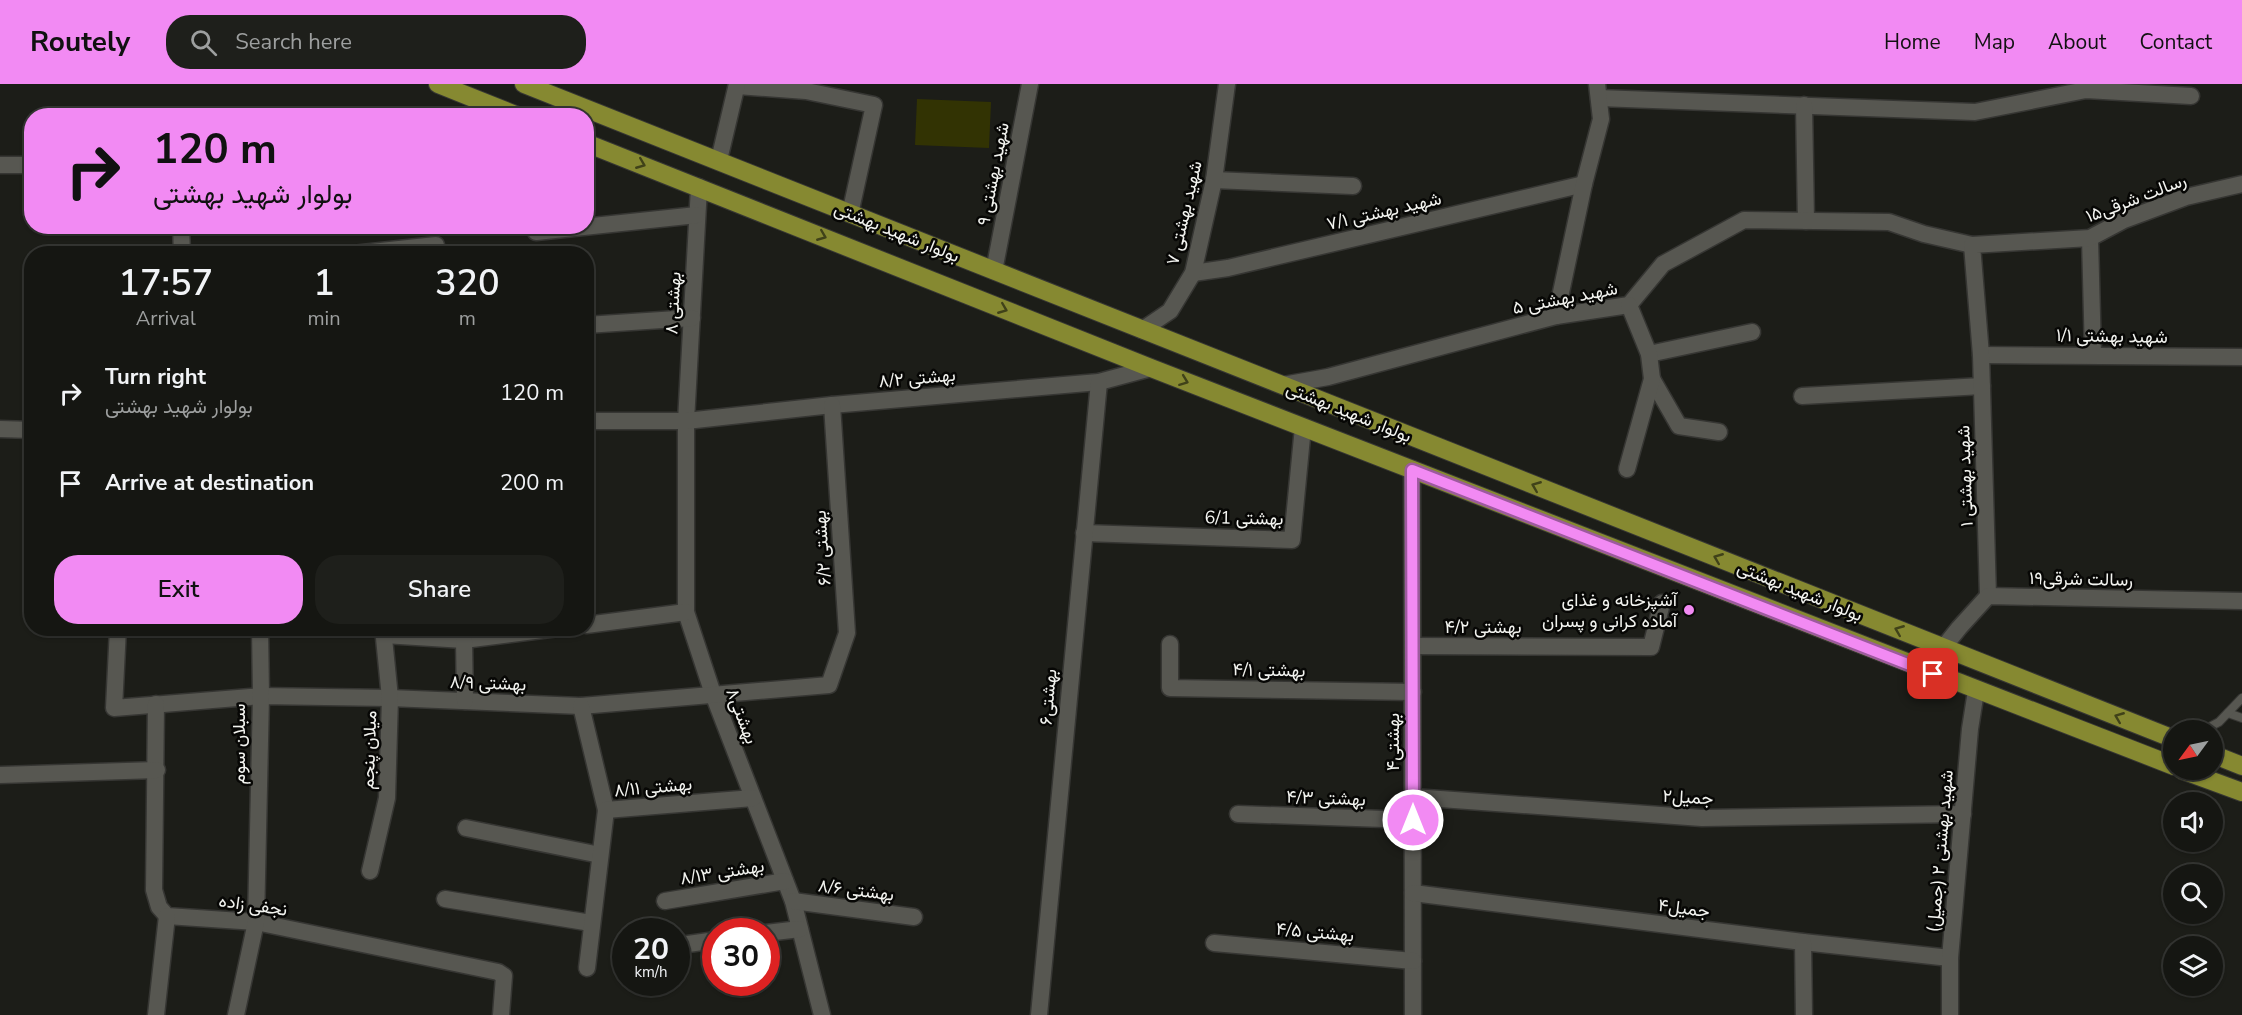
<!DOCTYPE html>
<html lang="en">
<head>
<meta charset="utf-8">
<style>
	:root { --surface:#151612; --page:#1e1f1b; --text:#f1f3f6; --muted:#9d9f9f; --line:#343532; --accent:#f28af3 }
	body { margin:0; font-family:"Nunito Sans",Vazirmatn,sans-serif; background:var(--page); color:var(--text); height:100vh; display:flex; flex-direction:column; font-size:22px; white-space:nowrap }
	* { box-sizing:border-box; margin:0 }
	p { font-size:20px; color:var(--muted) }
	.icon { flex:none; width:33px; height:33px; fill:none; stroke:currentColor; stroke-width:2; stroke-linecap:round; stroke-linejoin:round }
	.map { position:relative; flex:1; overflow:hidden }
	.sheet { position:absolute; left:24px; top:162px; width:570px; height:390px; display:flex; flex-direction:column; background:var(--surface); border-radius:24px; box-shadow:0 2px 4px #0004,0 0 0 2px var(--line) }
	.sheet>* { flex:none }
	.banner { position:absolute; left:24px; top:24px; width:570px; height:126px; border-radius:24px; box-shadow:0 2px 4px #0004,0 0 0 2px var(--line); background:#f28af3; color:#111; overflow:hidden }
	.needle { width:39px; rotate:237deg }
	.fabs { position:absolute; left:2163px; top:636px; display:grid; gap:12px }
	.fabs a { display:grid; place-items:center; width:60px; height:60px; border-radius:50%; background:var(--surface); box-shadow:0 2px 4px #0004,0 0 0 2px var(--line); font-size:30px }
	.speed { position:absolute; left:612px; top:834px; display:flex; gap:12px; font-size:30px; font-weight:700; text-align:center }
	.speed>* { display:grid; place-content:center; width:78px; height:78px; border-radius:50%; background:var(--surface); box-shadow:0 2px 4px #0004,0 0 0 2px var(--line); line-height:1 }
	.speed small { font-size:15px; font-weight:400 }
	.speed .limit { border:9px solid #d22; background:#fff; color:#111 }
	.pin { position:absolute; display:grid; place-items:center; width:51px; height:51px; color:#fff; margin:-26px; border-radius:12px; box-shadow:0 3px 9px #0006 }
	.me { position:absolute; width:66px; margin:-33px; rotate:0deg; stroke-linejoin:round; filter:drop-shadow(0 0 4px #0008) }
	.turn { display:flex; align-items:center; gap:21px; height:126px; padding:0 30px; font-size:27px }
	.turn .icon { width:78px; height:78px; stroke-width:2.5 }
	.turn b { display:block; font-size:42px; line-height:51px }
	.eta { display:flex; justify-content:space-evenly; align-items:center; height:102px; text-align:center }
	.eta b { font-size:36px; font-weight:600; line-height:42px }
	.cta { display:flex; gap:12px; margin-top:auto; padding:12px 30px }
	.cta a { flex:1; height:69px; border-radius:24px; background:var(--accent); color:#111; font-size:24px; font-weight:600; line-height:69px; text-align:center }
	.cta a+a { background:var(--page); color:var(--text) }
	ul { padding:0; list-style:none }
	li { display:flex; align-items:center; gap:18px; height:90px; padding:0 30px }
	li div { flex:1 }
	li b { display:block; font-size:22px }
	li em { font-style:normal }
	header { display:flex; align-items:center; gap:36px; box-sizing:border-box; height:84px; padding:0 30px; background:var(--accent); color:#111 }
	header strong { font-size:28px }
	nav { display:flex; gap:33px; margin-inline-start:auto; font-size:21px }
	.search { width:420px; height:54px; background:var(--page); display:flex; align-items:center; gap:15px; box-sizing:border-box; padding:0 21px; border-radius:24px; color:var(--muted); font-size:22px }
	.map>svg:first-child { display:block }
</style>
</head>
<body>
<header>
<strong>Routely</strong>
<div class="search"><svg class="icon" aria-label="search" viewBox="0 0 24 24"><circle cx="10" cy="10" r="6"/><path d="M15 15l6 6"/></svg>Search here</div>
<nav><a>Home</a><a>Map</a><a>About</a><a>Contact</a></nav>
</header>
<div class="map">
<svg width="2242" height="931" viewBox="0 0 2242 931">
	<rect width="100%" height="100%" fill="#1c1d18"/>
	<!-- building -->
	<path fill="#323303" d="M917 15 991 18 989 64 915 61Z"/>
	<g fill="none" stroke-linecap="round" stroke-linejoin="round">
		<defs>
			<g id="lane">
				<path d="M2228 629 2242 634"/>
				<path d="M2204 646 2219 638 2242 614"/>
			</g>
			<g id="street">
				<path d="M737 2 806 7 874 21 850 130"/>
				<path d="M1599 14 1975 28 2086 6 2191 12"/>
				<path d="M1804 21 1806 137"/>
				<path d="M719 76 737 0"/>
				<path d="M0 81H32"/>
				<path d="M1214 96 1353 102"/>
				<path d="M699 103 686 337V528L713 610 793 817 822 931"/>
				<path d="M181 142 182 170"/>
				<path d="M536 148 697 131"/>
				<path d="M2090 154 2093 271"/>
				<path d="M353 170 436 161"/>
				<path d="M994 187 1030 0"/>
				<path d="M1193 189 1228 184 1584 100"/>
				<path d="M1556 232 1584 100 1601 35 1597 0"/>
				<path d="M586 241 692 234"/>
				<path d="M1142 246 1170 227 1193 189 1214 96 1227 0"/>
				<path d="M1649 270 1752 248"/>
				<path d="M1981 271 2242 273"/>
				<path d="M1652 295 1679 342 1719 348"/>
				<path d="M1283 301 1328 293 1556 232 1629 221 1663 180 1744 136 1889 138 1924 150 1972 161"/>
				<path d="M1802 312 1982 302"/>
				<path d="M586 337H686L832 321 1099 298 1151 284"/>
				<path d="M0 345 32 346"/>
				<path d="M1412 385 1413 931"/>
				<path d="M1627 385 1652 295 1649 270 1629 221"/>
				<path d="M1084 449 1292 456 1303 343"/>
				<path d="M1988 512 1981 271 1972 161 2090 154 2124 136 2186 113 2242 100"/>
				<path d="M586 541 686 528"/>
				<path d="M118 544 114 624 261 612 390 614 581 622 829 601 847 549 832 321"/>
				<path d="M384 551 464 556 558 544"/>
				<path d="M464 556 465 617"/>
				<path d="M1170 560V604L1413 608"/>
				<path d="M1413 562 1651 563 1662 519"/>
				<path d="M1943 564 1959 544 1988 512 2242 517"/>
				<path d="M156 620 154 806 159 823 167 832 256 838 498 888 504 892 501 931"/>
				<path d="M581 622 606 726"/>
				<path d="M0 691 157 686"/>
				<path d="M1413 713 1702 734 1963 730"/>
				<path d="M1238 730 1413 736"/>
				<path d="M466 744 600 771"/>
				<path d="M370 787 387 714 390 614 383 544"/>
				<path d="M1413 809 1803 858 1950 874"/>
				<path d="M445 815 591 839"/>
				<path d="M665 817 785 797"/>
				<path d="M793 817 914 833"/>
				<path d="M766 849 800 845"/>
				<path d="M1803 858 1804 931"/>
				<path d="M1214 859 1413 877"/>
				<path d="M681 861 716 856"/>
				<path d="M587 884 606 726 753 714"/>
				<path d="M156 931 167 832"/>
				<path d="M236 931 256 838 261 612 260 544"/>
				<path d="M1039 931 1099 298"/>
				<path d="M1950 931V874L1970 645 1976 607"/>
			</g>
			<g id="primary">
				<path d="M438 0 518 32"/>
				<path d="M524 0 2174 655"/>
				<path d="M586 59 1151 284 2174 682"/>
				<path d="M2212 670 2242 682"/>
				<path d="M2182 686 2242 708"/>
			</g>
		</defs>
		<!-- lane casing -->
		<use href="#lane" stroke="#363633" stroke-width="10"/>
		<!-- street casing -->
		<use href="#street" stroke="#363633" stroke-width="19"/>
		<!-- primary casing -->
		<use href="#primary" stroke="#363633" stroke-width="20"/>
		<!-- lane -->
		<use href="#lane" stroke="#575751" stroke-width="8"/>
		<!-- street -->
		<use href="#street" stroke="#575751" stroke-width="16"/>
		<!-- primary -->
		<use href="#primary" stroke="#868931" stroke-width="18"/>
	</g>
	<!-- one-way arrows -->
	<defs><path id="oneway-chevron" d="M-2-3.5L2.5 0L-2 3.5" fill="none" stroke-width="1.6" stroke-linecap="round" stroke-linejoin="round" transform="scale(1.5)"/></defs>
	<g stroke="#404219">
		<use href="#oneway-chevron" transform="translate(641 80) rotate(22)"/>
		<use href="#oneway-chevron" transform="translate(822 152) rotate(22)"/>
		<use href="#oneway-chevron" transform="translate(1003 225) rotate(22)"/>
		<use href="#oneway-chevron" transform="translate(1184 297) rotate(21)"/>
		<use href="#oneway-chevron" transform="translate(1536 402) rotate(-158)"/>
		<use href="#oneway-chevron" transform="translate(1718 474) rotate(-158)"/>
		<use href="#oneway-chevron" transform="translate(1899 546) rotate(-158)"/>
		<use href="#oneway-chevron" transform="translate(2119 633) rotate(-158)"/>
	</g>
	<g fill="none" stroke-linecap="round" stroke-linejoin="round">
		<defs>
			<path id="route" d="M1413 736 1412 386 1933 590"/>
		</defs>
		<!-- route casing -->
		<use href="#route" stroke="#9d5a9e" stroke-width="15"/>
		<!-- route -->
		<use href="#route" stroke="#f28af3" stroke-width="10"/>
	</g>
	<!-- markers -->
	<circle fill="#f28af3" stroke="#070705" stroke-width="2" cx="1689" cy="526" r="6"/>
	<g text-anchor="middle" stroke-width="5" stroke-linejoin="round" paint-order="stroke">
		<!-- street labels -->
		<g font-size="18" fill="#f3f4f0" stroke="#070705">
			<text transform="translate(993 90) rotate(-79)" y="6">شهید بهشتی ۹</text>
			<text transform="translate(2136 114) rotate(-21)" y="6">رسالت شرقی۱۵</text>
			<text transform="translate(1384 127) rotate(-13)" y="6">شهید بهشتی ۷/۱</text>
			<text transform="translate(1184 129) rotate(-77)" y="6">شهید بهشتی ۷</text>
			<text transform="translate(897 148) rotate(22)" y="6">بولوار شهید بهشتی</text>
			<text transform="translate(1565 214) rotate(-11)" y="6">شهید بهشتی ۵</text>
			<text transform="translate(673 219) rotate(-87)" y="6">۸ بهشتی</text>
			<text transform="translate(2112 252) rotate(1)" y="6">شهید بهشتی ۱/۱</text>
			<text transform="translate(917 294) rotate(-5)" y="6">بهشتی ۸/۲</text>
			<text transform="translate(1349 328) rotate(22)" y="6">بولوار شهید بهشتی</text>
			<text transform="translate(1965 392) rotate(-92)" y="6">شهید بهشتی ۱</text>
			<text transform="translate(1244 434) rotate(1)" y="6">بهشتی 6/1</text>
			<text transform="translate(822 464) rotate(-94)" y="6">بهشتی ۶/۲</text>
			<text transform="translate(2081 495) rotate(1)" y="6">رسالت شرقی۱۹</text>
			<text transform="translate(1800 507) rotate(22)" y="6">بولوار شهید بهشتی</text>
			<text x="1483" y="549">بهشتی ۴/۲</text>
			<text transform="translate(1269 586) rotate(1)" y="6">بهشتی ۴/۱</text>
			<text transform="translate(488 599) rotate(2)" y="6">بهشتی ۸/۹</text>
			<text transform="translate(1048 613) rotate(-85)" y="6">بهشتی۶</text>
			<text transform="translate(742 632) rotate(69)" y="6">بهشتی۸</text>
			<text transform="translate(1393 658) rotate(-90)" y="6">بهشتی۴</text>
			<text transform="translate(239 660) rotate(-90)" y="6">سبلان سوم</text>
			<text transform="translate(369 666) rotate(-88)" y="6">میلان پنجم</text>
			<text transform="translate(653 703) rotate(-5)" y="6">بهشتی ۸/۱۱</text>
			<text transform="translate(1688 713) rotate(3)" y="6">جمیل۲</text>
			<text transform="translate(1326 714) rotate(2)" y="6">بهشتی ۴/۳</text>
			<text transform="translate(1940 767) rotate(-85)" y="6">شهید بهشتی ۲ (جمیل)</text>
			<text transform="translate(722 788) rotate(-9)" y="6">بهشتی ۸/۱۳</text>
			<text transform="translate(856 806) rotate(7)" y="6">بهشتی ۸/۶</text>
			<text transform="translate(253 821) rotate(8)" y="6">نجفی زاده</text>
			<text transform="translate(1684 824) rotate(7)" y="6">جمیل۴</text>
			<text transform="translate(1315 848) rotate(5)" y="6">بهشتی ۴/۵</text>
		</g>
		<!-- poi labels -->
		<g font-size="18" fill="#f3f4f0" stroke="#070705" text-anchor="end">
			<text x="1677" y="522">آشپزخانه و غذای<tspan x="1677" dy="21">آماده کرانی و پسران</tspan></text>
		</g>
	</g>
</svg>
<div class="fabs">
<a><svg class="needle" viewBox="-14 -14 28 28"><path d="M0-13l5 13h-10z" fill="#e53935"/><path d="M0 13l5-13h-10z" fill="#9d9f9f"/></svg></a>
<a><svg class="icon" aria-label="sound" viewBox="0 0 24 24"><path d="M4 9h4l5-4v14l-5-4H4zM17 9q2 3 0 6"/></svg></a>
<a><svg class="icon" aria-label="search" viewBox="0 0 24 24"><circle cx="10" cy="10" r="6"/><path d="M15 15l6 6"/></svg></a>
<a><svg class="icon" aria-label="layers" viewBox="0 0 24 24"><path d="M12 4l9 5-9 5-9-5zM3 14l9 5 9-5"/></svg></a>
</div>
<div class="speed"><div>20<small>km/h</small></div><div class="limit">30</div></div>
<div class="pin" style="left:1933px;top:590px;background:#d93025"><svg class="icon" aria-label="arrive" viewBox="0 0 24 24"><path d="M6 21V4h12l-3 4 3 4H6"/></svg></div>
<svg class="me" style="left:1413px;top:736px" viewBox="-20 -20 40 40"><circle r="17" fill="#f28af3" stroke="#fff" stroke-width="3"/><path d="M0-11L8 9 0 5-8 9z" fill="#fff"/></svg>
<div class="banner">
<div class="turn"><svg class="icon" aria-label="right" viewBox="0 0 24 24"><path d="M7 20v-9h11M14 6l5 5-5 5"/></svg><div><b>120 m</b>بولوار شهید بهشتی</div></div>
</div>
<section class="sheet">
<div class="eta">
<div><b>17:57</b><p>Arrival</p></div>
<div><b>1</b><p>min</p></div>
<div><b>320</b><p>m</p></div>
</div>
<ul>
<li><svg class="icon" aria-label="right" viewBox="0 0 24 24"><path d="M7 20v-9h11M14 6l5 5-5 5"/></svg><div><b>Turn right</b><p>بولوار شهید بهشتی</p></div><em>120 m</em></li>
<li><svg class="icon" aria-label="arrive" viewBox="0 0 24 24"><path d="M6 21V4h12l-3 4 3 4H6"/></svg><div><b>Arrive at destination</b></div><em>200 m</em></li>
</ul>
<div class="cta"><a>Exit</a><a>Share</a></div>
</section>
</div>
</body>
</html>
